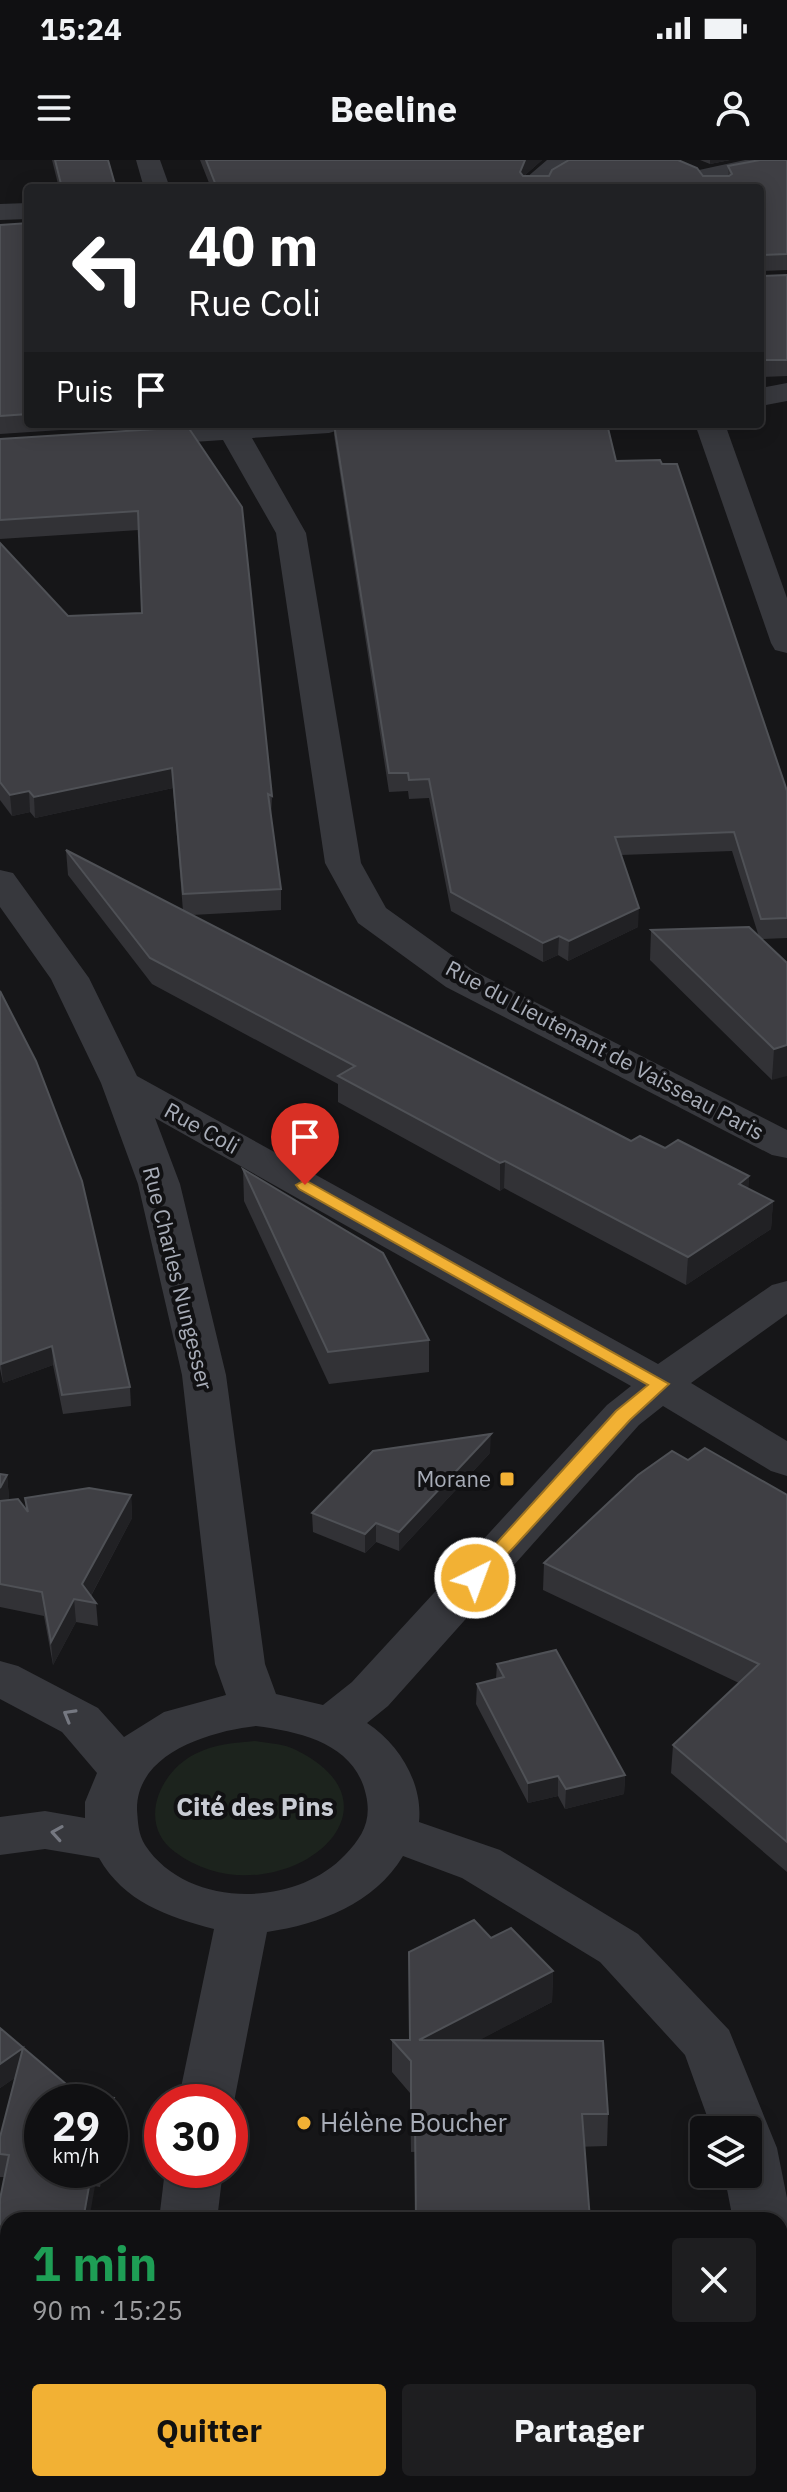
<!DOCTYPE html>
<html lang="fr">
<head>
<meta charset="utf-8">
<style>
	:root { --surface:#101012; --page:#1e1e20; --text:#f1f3f6; --muted:#9c9d9f; --line:#303032; --accent:#f2b134 }
	body { margin:0; font-family:"IBM Plex Sans",sans-serif; background:var(--page); color:var(--text); height:100vh; display:flex; flex-direction:column; font-size:30px; white-space:nowrap }
	* { box-sizing:border-box; margin:0 }
	p { font-size:26px; color:var(--muted) }
	.icon { flex:none; width:44px; height:44px; fill:none; stroke:currentColor; stroke-width:2; stroke-linecap:round; stroke-linejoin:round }
	.map { position:relative; flex:1; overflow:hidden }
	.panel { position:absolute; left:0px; top:2052px; width:788px; height:280px; display:flex; flex-direction:column; background:var(--surface); border-radius:24px 24px 0 0; box-shadow:0 4px 20px #0003,0 0 0 2px var(--line) }
	.panel>* { flex:none }
	.banner { position:absolute; left:24px; top:24px; width:740px; height:244px; border-radius:8px; box-shadow:0 4px 20px #0003,0 0 0 2px var(--line); background:#202124; color:#fff; overflow:hidden }
	.buttons { position:absolute; left:690px; top:1956px; display:grid; gap:16px }
	.buttons a { display:grid; place-items:center; width:72px; height:72px; border-radius:8px; background:var(--surface); box-shadow:0 4px 20px #0003,0 0 0 2px var(--line); font-size:40px }
	.speed { position:absolute; left:24px; top:1924px; display:flex; gap:16px; font-size:40px; font-weight:700; text-align:center }
	.speed>* { display:grid; place-content:center; width:104px; height:104px; border-radius:50%; background:var(--surface); box-shadow:0 4px 20px #0003,0 0 0 2px var(--line); line-height:1 }
	.speed small { font-size:20px; font-weight:400 }
	.speed .limit { border:12px solid #d22; background:#fff; color:#111 }
	.pin { position:absolute; display:grid; place-items:center; width:68px; height:68px; color:#fff; margin:-82px -34px; border-radius:50% 50% 50% 0; rotate:-45deg; box-shadow:0 0 8px #0007 }
	.pin .icon { rotate:45deg }
	.me { position:absolute; width:88px; margin:-44px; rotate:42deg; stroke-linejoin:round; filter:drop-shadow(0 0 6px #0008) }
	.turn { display:flex; align-items:center; gap:28px; height:168px; padding:0 32px; font-size:36px }
	.turn .icon { width:104px; height:104px; stroke-width:2.5 }
	.turn b { display:block; font-size:56px; line-height:68px }
	.then { display:flex; align-items:center; height:76px; padding:0 32px; background:#0003; gap:16px; font-size:30px }
	.round { display:grid; place-items:center; flex:none; width:84px; height:84px; border-radius:8px; background:var(--page) }
	.headline { display:flex; align-items:center; justify-content:space-between; height:136px; padding:0 32px }
	h1 { font-size:48px; font-weight:700; line-height:60px; color:#1e9e55 }
	.primary-button { display:flex; gap:16px; margin-top:auto; padding:16px 32px }
	.primary-button a { flex:1; height:92px; border-radius:8px; background:var(--accent); color:#111; font-size:32px; font-weight:700; line-height:92px; text-align:center }
	.primary-button a+a { background:var(--page); color:var(--text) }
	.status { display:flex; justify-content:space-between; align-items:center; height:56px; padding:0 40px; background:var(--surface); direction:ltr }
	.status svg { height:22px; fill:currentColor }
	header { display:flex; justify-content:space-between; align-items:center; height:104px; padding:0 32px; background:var(--surface); font-size:36px; font-weight:700 }
	.map>svg:first-child { display:block }
</style>
</head>
<body>
<div class="status"><b>15:24</b><svg viewBox="0 0 49 12"><path d="M0 12V9h3v3zM5 12V6h3v6zM10 12V3h3v9zM15 12V0h3v12zM26 1h20v11H26zM47 4h2v5h-2z"/></svg></div>
<header><svg class="icon" aria-label="menu" viewBox="0 0 24 24"><path d="M4 6h16M4 12h16M4 18h16"/></svg>Beeline<svg class="icon" aria-label="person" viewBox="0 0 24 24"><circle cx="12" cy="8" r="4"/><path d="M4 21q1-7 8-7t8 7"/></svg></header>
<div class="map">
<svg width="787" height="2332" viewBox="0 0 787 2332">
	<rect width="100%" height="100%" fill="#161618"/>
	<!-- green -->
	<path fill="#1c231d" d="M255 1581C268 1583 285 1584 296 1590 422 1652 270 1764 175 1692 137 1664 159 1612 195 1594 214 1584 234 1583 255 1581Z"/>
	<g fill="none" stroke-linecap="round" stroke-linejoin="round">
		<!-- minor -->
		<g fill="#37383d" fill-rule="evenodd">
			<path d="M136 0H160L170 28H144Z"/>
			<path d="M547 0H585C578 10 560 11 548 24L549 28H523L526 18Z"/>
			<path d="M745 0H787V6L708 23 699 20 695 15 699 10Z"/>
			<path d="M28 43V59L0 60V44Z"/>
			<path d="M787 223V241L760 246V228Z"/>
			<path d="M197 264H344L339 270 329 273 252 278 306 373 361 703 386 748 474 811 787 970V998L772 995 446 827 358 763 325 703 276 373 223 280 134 286 124 283 119 277 124 271Z"/>
			<path d="M695 264H725L787 438V493L775 490 771 483Z"/>
			<path d="M0 710 13 713 89 818 137 916 658 1204 772 1125 787 1121V1154L691 1223 787 1281V1316L771 1311 663 1246 639 1265 388 1546 367 1563C399 1584 423 1623 419 1662L500 1690 638 1774 729 1870 777 1988 787 2038V2068L783 2077 780 2078V2060H733L724 2014H748V1970H712L685 1895 600 1802 462 1718 403 1696C374 1744 320 1764 267 1772L234 1942 230 1950V1942H178L214 1769C168 1757 124 1742 99 1698L45 1689 0 1695V1657L45 1651 85 1658V1642L97 1613 62 1572 0 1539V1501L18 1506 98 1548 124 1577 164 1552 226 1535 215 1504 182 1215 138 1024 101 923 51 819 0 747ZM155 958 631 1226 607 1245 352 1522 323 1545 276 1534 265 1504 226 1215 180 1024ZM256 1566C302 1572 355 1584 366 1635 372 1661 362 1677 345 1695 295 1748 187 1749 145 1685 138 1674 138 1662 137 1650 136 1592 212 1571 256 1566Z"/>
			<path d="M165 2010H223L217 2060H159Z"/>
			<path d="M780 2133 787 2135V2220L780 2218Z"/>
			<path d="M119 2324H183L181 2332H117Z"/>
		</g>
	</g>
	<!-- wall -->
	<g fill="#323236">
		<path d="M52 0H108L116 28H59Z"/>
		<path d="M200 0H542L524 16H728V6L787 0V110L760 111V28H211Z"/>
		<path d="M700 0H730L710 4Z"/>
		<path d="M28 63V264H152L0 274V65Z"/>
		<path d="M787 115V216L760 217V116Z"/>
		<path d="M334 264H607L616 301 787 631V778L761 779 787 803 772 920 650 800 651 770 759 777 732 691 621 695 638 767 568 801 558 795 543 802 451 751 429 638 409 639 408 631 389 632 334 275Z"/>
		<path d="M188 267 272 636 271 656 281 729V750L192 755 631 981 665 988 749 1016 748 1029 773 1041 771 1069 686 1125 504 1028 500 1031 338 942V924L152 824 68 715 66 690 183 751 173 628 35 658 30 652 12 656 0 640V383L68 456 142 453 139 370 0 379V280Z"/>
		<path d="M0 831 130 1227 131 1246 63 1254 53 1205 3 1223 0 1209Z"/>
		<path d="M243 1009 429 1180V1212L329 1224 244 1041Z"/>
		<path d="M490 1293 399 1391 376 1382 365 1393 313 1372 312 1353Z"/>
		<path d="M688 1300 787 1335V1712L671 1613 673 1585 739 1523 543 1430 544 1403Z"/>
		<path d="M0 1314 7 1315 9 1338 7 1340 26 1350 25 1338 131 1335 132 1358 91 1436 96 1443 98 1466 76 1462 53 1505 44 1456 0 1447Z"/>
		<path d="M497 1504 625 1615 624 1634 565 1649 558 1636 528 1643 476 1544 477 1524 496 1519Z"/>
		<path d="M491 1778 553 1811 552 1842 479 1880 608 1954 607 1986 411 1992 410 1933 392 1912V1880H410L409 1792Z"/>
		<path d="M0 1868 79 1935 114 1938 116 1960 42 2010H104L100 2027 95 2026 8 2060V2277H0V2039L5 2017H0V1977L16 1917 0 1928Z"/>
	</g>
	<!-- shaded-wall -->
	<g fill="#212124">
		<path d="M525 0H542L524 16 520 27V12Z"/>
		<path d="M710 0H730L710 4Z"/>
		<path d="M172 608 173 628 35 658 34 637Z"/>
		<path d="M29 631 30 652 12 656 10 635Z"/>
		<path d="M639 748 638 767 568 801 569 781Z"/>
		<path d="M559 776 558 795 543 802V783Z"/>
		<path d="M787 885V916L772 920 774 889Z"/>
		<path d="M505 1001 504 1028 500 1031V1003Z"/>
		<path d="M749 1016 747 1043 739 1024Z"/>
		<path d="M773 1041 771 1069 686 1125 688 1097Z"/>
		<path d="M52 1186 53 1205 3 1223 1 1204Z"/>
		<path d="M491 1274 490 1293 399 1391V1372Z"/>
		<path d="M7 1315 9 1338 0 1355V1328Z"/>
		<path d="M131 1335 132 1358 88 1441 82 1424Z"/>
		<path d="M376 1363V1382L365 1393V1374Z"/>
		<path d="M74 1439 76 1462 53 1505 51 1482Z"/>
		<path d="M625 1615 624 1634 565 1649 566 1629Z"/>
		<path d="M558 1616V1636L528 1643V1623Z"/>
		<path d="M553 1811 552 1842 419 1912V1880Z"/>
		<path d="M23 1888 25 1911 0 1928V1904Z"/>
		<path d="M114 1938 116 1960 110 1984V1955Z"/>
		<path d="M92 2010H94L95 2026 89 2060H83Z"/>
		<path d="M99 2010H104L100 2027Z"/>
	</g>
	<!-- building -->
	<g fill="#3f3f44" stroke="#4f5156" stroke-width="2">
		<path d="M55 0H108L116 28H62Z"/>
		<path d="M206 0H525L520 12 523 16H549L552 10 569 0H678L697 8 703 16H729L732 14 728 6 760 0H787V94L760 95V28H217Z"/>
		<path d="M28 63V254L0 256V65Z"/>
		<path d="M787 115V200H760V116Z"/>
		<path d="M334 264H607L616 301 660 300 662 304H677L787 631V758L761 759 734 672 615 677 639 748 569 781 559 776 543 783 451 732 429 619 409 620 408 613H389Z"/>
		<path d="M188 267 242 347 272 636 268 634 281 729 183 734 172 608 34 637 29 631 10 635 0 622V383L68 456 142 453 138 351 0 360V279Z"/>
		<path d="M66 690 631 981 640 976 665 988 678 980 749 1016 739 1024 773 1041 688 1097 505 1001 500 1003 338 916 355 906 150 798Z"/>
		<path d="M749 767 787 803V885L774 889 651 770Z"/>
		<path d="M0 831 36 901 82 1021 130 1227 62 1235 52 1186 1 1204Z"/>
		<path d="M243 1009 383 1093 429 1180 328 1192Z"/>
		<path d="M491 1274 399 1372 376 1363 365 1374 312 1353 373 1291Z"/>
		<path d="M705 1288 787 1335V1682L673 1585 759 1504 544 1403 638 1315 672 1291 688 1300Z"/>
		<path d="M0 1314 7 1315 0 1328Z"/>
		<path d="M89 1328 131 1335 82 1424 96 1443 74 1439 51 1482 42 1432 0 1424V1341L18 1339 28 1352 25 1338Z"/>
		<path d="M556 1490 625 1615 566 1629 558 1616 528 1623 477 1524 504 1517 497 1504Z"/>
		<path d="M474 1760 491 1778 511 1768 553 1811 419 1880 603 1881 608 1954H582L590 2060H416L415 1960H411V1901L392 1880H410L409 1792Z"/>
		<path d="M0 1868 79 1935 114 1938 110 1955V1942H42V2010H92L83 2060H8V2255H0V2039L9 1995 0 1994V1977L23 1888 0 1904Z"/>
		<path d="M0 2317H3L0 2331 24 2332H0Z"/>
		<path d="M419 2324H562L563 2332H419Z"/>
	</g>
	<!-- one-way arrows -->
	<defs><path id="oneway-chevron" d="M-2-3.5L2.5 0L-2 3.5" fill="none" stroke-width="1.6" stroke-linecap="round" stroke-linejoin="round" transform="scale(2)"/></defs>
	<g stroke="#757881">
		<use href="#oneway-chevron" transform="translate(69 1555) rotate(-150)"/>
		<use href="#oneway-chevron" transform="translate(57 1673) rotate(-171)"/>
	</g>
	<!-- route -->
	<path fill="#f2b134" stroke="#9d7322" stroke-width="2" d="M305 1020 669 1224 630 1260 482 1422 475 1424 465 1418 616 1251 648 1225 299 1029 296 1025Z"/>
	<!-- markers -->
	<g fill="#f2b134" stroke="#111113" stroke-width="3">
		<rect x="499" y="1311" width="16" height="16" rx="4"/>
		<circle cx="304" cy="1963" r="8"/>
	</g>
	<g text-anchor="middle" stroke-width="8" stroke-linejoin="round" paint-order="stroke">
		<!-- street labels -->
		<g font-size="22" fill="#a8adb8" stroke="#111113">
			<text transform="translate(605 890) rotate(28)" y="8">Rue du Lieutenant de Vaisseau Paris</text>
			<text transform="translate(202 968) rotate(29)" y="8">Rue Coli</text>
			<text transform="translate(178 1118) rotate(76)" y="8">Rue Charles Nungesser</text>
		</g>
		<!-- poi labels -->
		<g font-size="22" fill="#a8adb8" stroke="#111113" text-anchor="end">
			<text x="491" y="1327">Morane</text>
		</g>
		<!-- quarter labels -->
		<g font-size="26" font-weight="bold" fill="#c9ccd4" stroke="#111113">
			<text x="255" y="1656">Cité des Pins</text>
		</g>
		<!-- near-poi labels -->
		<g font-size="26" fill="#a8adb8" stroke="#111113" text-anchor="start">
			<text x="320" y="1972">Hélène Boucher</text>
		</g>
	</g>
</svg>
<div class="buttons">
<a><svg class="icon" aria-label="layers" viewBox="0 0 24 24"><path d="M12 4l9 5-9 5-9-5zM3 14l9 5 9-5"/></svg></a>
</div>
<div class="speed"><div>29<small>km/h</small></div><div class="limit">30</div></div>
<div class="pin" style="left:305px;top:1025px;background:#d93025"><svg class="icon" aria-label="arrive" viewBox="0 0 24 24"><path d="M6 21V4h12l-3 4 3 4H6"/></svg></div>
<svg class="me" style="left:475px;top:1418px" viewBox="-20 -20 40 40"><circle r="17" fill="#f2b134" stroke="#fff" stroke-width="3"/><path d="M0-11L8 9 0 5-8 9z" fill="#fff"/></svg>
<div class="banner">
<div class="turn"><svg class="icon" aria-label="left" viewBox="0 0 24 24"><path d="M17 20v-9H6M10 6l-5 5 5 5"/></svg><div><b>40 m</b>Rue Coli</div></div>
<div class="then">Puis<svg class="icon" aria-label="arrive" viewBox="0 0 24 24"><path d="M6 21V4h12l-3 4 3 4H6"/></svg></div>
</div>
<section class="panel">
<div class="headline"><div><h1>1 min</h1><p>90 m · 15:25</p></div><a class="round"><svg class="icon" aria-label="close" viewBox="0 0 24 24"><path d="M6 6l12 12M18 6L6 18"/></svg></a></div>
<div class="primary-button"><a>Quitter</a><a>Partager</a></div>
</section>
</div>
</body>
</html>
